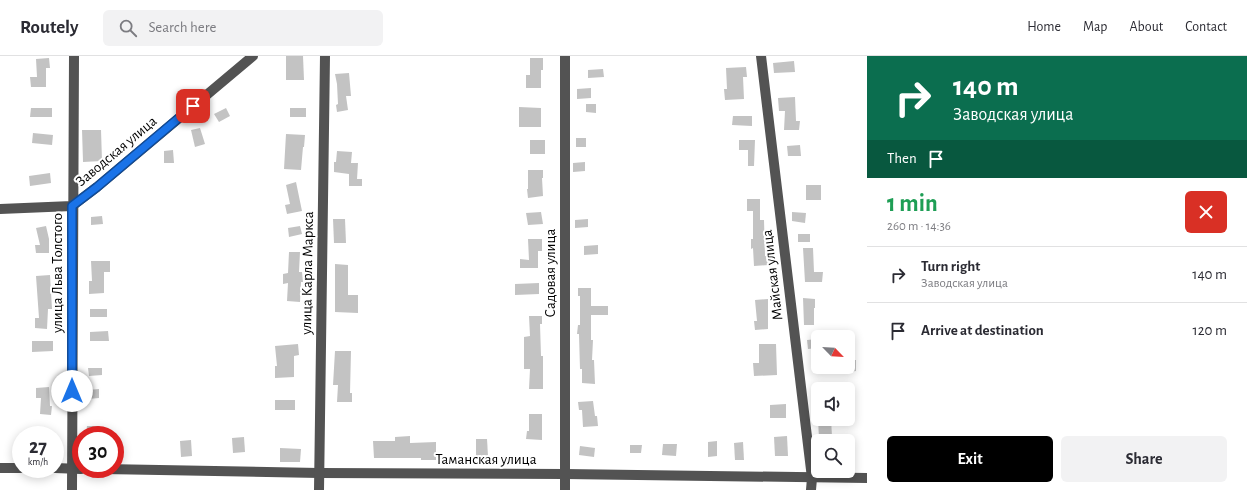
<!DOCTYPE html>
<html lang="en">
<head>
<meta charset="utf-8">
<style>
	:root { --surface:#fff; --page:#f2f2f3; --text:#2b2b33; --muted:#7c7c81; --line:#e1e1e2; --accent:#000 }
	body { margin:0; font-family:"Alegreya Sans",sans-serif; background:var(--page); color:var(--text); height:100vh; display:flex; flex-direction:column; font-size:15px; white-space:nowrap }
	* { box-sizing:border-box; margin:0 }
	p { font-size:13px; color:var(--muted) }
	.icon { flex:none; width:22px; height:22px; fill:none; stroke:currentColor; stroke-width:2; stroke-linecap:round; stroke-linejoin:round }
	.map { position:relative; flex:1; overflow:hidden }
	.panel { display:flex; flex-direction:column; background:var(--surface); width:380px }
	.panel>* { flex:none }
	.banner { background:#0b6e4f; color:#fff; overflow:hidden }
	.needle { width:26px; rotate:115deg }
	.controls { position:absolute; left:811px; top:274px; display:grid; gap:8px }
	.controls a { display:grid; place-items:center; width:44px; height:44px; border-radius:6px; background:var(--surface); box-shadow:0 2px 10px #0003; font-size:20px }
	.speed { position:absolute; left:12px; top:370px; display:flex; gap:8px; font-size:20px; font-weight:700; text-align:center }
	.speed>* { display:grid; place-content:center; width:52px; height:52px; border-radius:50%; background:var(--surface); box-shadow:0 2px 10px #0003; line-height:1 }
	.speed small { font-size:10px; font-weight:400 }
	.speed .limit { border:6px solid #d22; background:#fff; color:#111 }
	.pin { position:absolute; display:grid; place-items:center; width:34px; height:34px; color:#fff; margin:-17px; border-radius:8px; box-shadow:0 2px 6px #0006 }
	.me { position:absolute; width:44px; margin:-22px; rotate:0deg; stroke-linejoin:round; filter:drop-shadow(0 0 3px #0008) }
	.turn { display:flex; align-items:center; gap:14px; height:84px; padding:0 20px; font-size:18px }
	.turn .icon { width:52px; height:52px; stroke-width:2.5 }
	.turn b { display:block; font-size:28px; line-height:34px }
	.then { display:flex; align-items:center; height:38px; padding:0 20px; background:#0003; gap:8px; font-size:15px }
	.round { display:grid; place-items:center; flex:none; width:42px; height:42px; border-radius:6px; background:var(--page) }
	.headline { display:flex; align-items:center; justify-content:space-between; height:68px; padding:0 20px }
	h1 { font-size:24px; font-weight:600; line-height:30px; color:#1e9e55 }
	.cta { display:flex; gap:8px; margin-top:auto; padding:8px 20px }
	.cta a { flex:1; height:46px; border-radius:6px; background:var(--accent); color:#fff; font-size:16px; font-weight:600; line-height:46px; text-align:center }
	.cta a+a { background:var(--page); color:var(--text) }
	ul { padding:0; list-style:none }
	li { display:flex; align-items:center; gap:12px; height:56px; padding:0 20px; border-top:1px solid var(--line) }
	li div { flex:1 }
	li b { display:block; font-size:15px }
	li em { font-style:normal }
	header { display:flex; align-items:center; gap:24px; box-sizing:border-box; height:56px; padding:0 20px; background:var(--surface); border-bottom:1px solid var(--line) }
	header strong { font-size:19px }
	nav { display:flex; gap:22px; margin-inline-start:auto; font-size:14px }
	.search { width:280px; height:36px; background:var(--page); display:flex; align-items:center; gap:10px; box-sizing:border-box; padding:0 14px; border-radius:6px; color:var(--muted); font-size:15px }
	main { display:flex; flex:1; min-height:0 }
	.map>svg:first-child { display:block }
</style>
</head>
<body>
<header>
<strong>Routely</strong>
<div class="search"><svg class="icon" aria-label="search" viewBox="0 0 24 24"><circle cx="10" cy="10" r="6"/><path d="M15 15l6 6"/></svg>Search here</div>
<nav><a>Home</a><a>Map</a><a>About</a><a>Contact</a></nav>
</header>
<main>
<div class="map">
<svg width="867" height="434" viewBox="0 0 867 434">
	<rect width="100%" height="100%" fill="#fff"/>
	<!-- building -->
	<g fill="#c3c3c3">
		<path d="M286 0H303L304 24H286Z"/>
		<path d="M49 2 50 12H46V31H31L30 21H37L36 3Z"/>
		<path d="M530 2H543V14H541V32H526V19H530Z"/>
		<path d="M794 5 795 16 774 17 773 7Z"/>
		<path d="M746 11 747 21H743L744 43 725 44 724 33H727L726 12Z"/>
		<path d="M603 13 604 21 588 22V14Z"/>
		<path d="M349 17 351 40H346L348 54 337 56 336 49 338 48 337 28 335 18Z"/>
		<path d="M591 32V42L577 43V33Z"/>
		<path d="M795 41 796 65H800L799 74H784L785 55H779L778 42Z"/>
		<path d="M586 48H596V57L586 56Z"/>
		<path d="M519 51 541 52V71H519Z"/>
		<path d="M31 52H52V61H30Z"/>
		<path d="M226 52 230 60 219 66 214 58Z"/>
		<rect x="290" y="52" width="16" height="9"/>
		<path d="M733 60H752V70L732 69Z"/>
		<path d="M200 72 205 88 195 91 191 74Z"/>
		<path d="M82 74H101L102 105 83 106Z"/>
		<path d="M33 77 53 79 52 89 32 87Z"/>
		<path d="M286 78 305 79 304 91H303L301 114 284 113Z"/>
		<rect x="576" y="82" width="10" height="9"/>
		<rect x="530" y="84" width="15" height="14"/>
		<path d="M739 84H755L754 110H748V94H739Z"/>
		<path d="M800 89 801 100H788L787 90Z"/>
		<path d="M173 94 174 107H164V95Z"/>
		<path d="M337 95 352 96 351 107H358L357 123H362V130H349V118L334 116V106H336Z"/>
		<path d="M585 106V115L573 116V107Z"/>
		<path d="M528 114H543V122H542L543 140 528 142 527 133H528Z"/>
		<path d="M50 117 51 127 30 130 29 120Z"/>
		<path d="M296 126 302 155 287 158 285 149 290 148 286 129Z"/>
		<rect x="806" y="129" width="15" height="15"/>
		<path d="M747 143H760V164H764L765 200H767L768 209 754 210 753 192 751 193V183H753V155H747Z"/>
		<path d="M541 156 543 168 528 169 526 157Z"/>
		<path d="M792 156 806 157 805 167 792 165Z"/>
		<path d="M102 160 103 168 91 169V161Z"/>
		<path d="M333 163H345L346 187H334Z"/>
		<path d="M588 163V171L575 172V164Z"/>
		<path d="M46 170 49 183V197H36L35 189H40L36 172Z"/>
		<path d="M300 170 302 178 289 181 288 172Z"/>
		<rect x="798" y="178" width="12" height="8"/>
		<path d="M528 183H542V195H538V212H520V203L529 204Z"/>
		<path d="M598 189V198L584 199V190Z"/>
		<path d="M803 192H813L814 216H823L822 226H805Z"/>
		<path d="M289 196H300L299 216H302L303 226H301L300 246 287 245 288 227 283 228V218L288 217Z"/>
		<path d="M91 205H110V216H104V237L89 238V225H92Z"/>
		<path d="M335 208 348 209V239H358V257L335 256Z"/>
		<path d="M50 219 52 253H48L47 273 35 272V262H39L36 220Z"/>
		<path d="M539 227V238L515 239V228Z"/>
		<path d="M578 232H591V250H608V259H591V284H593L592 304H594L595 328 582 327V313H580L579 278H577L578 269H580V240H578Z"/>
		<path d="M803 242 815 243V252H814V269H804Z"/>
		<path d="M768 243V273L755 274 754 265H757L755 244Z"/>
		<rect x="90" y="253" width="17" height="8"/>
		<path d="M529 260H542V268H540L541 300H543V333H529L530 313H524V281L530 280Z"/>
		<path d="M108 275 109 285H90V276Z"/>
		<path d="M818 283V292L808 293 807 284Z"/>
		<path d="M32 285H53V295L32 296Z"/>
		<path d="M298 288 299 299 294 300V321L275 322V310H277L275 290Z"/>
		<path d="M759 288H776L777 319 754 320 753 307H759Z"/>
		<path d="M335 295H351L350 337H352V346H337L338 329H333Z"/>
		<path d="M848 304H856V315L848 316Z"/>
		<path d="M88 312H102V319L89 320Z"/>
		<path d="M49 331 50 350H52L51 359 40 358 41 342H36V332Z"/>
		<path d="M99 333V342L88 343V334Z"/>
		<rect x="275" y="344" width="20" height="10"/>
		<path d="M593 345 595 360H597L598 370 583 371 582 354H579L578 346Z"/>
		<path d="M786 348V362H770V349Z"/>
		<path d="M529 358H542V384L526 383 527 375H529Z"/>
		<path d="M831 363 832 380 819 381 818 364Z"/>
		<path d="M87 370H100L99 379H86Z"/>
		<path d="M410 380V387L436 386V404H421V402H374L373 385H395V381Z"/>
		<path d="M787 380 788 400H775L774 381Z"/>
		<path d="M244 381 245 396 233 397 232 382Z"/>
		<path d="M476 383H487L488 400 476 401Z"/>
		<path d="M191 384 192 400 181 401 180 385Z"/>
		<path d="M717 385V400L708 401V386Z"/>
		<path d="M743 386 744 404H735L734 387Z"/>
		<path d="M663 388H677L676 400 662 399Z"/>
		<path d="M630 389H642L641 397H630Z"/>
		<path d="M580 390 595 392 594 401 579 399Z"/>
		<path d="M280 392 301 393 300 406H280Z"/>
	</g>
	<g fill="none" stroke-linecap="round" stroke-linejoin="round">
		<!-- minor -->
		<g stroke="#535353" stroke-width="10">
			<path d="M761 0 812 422 811 434"/>
			<path d="M0 153 72 150 97 131 253 0"/>
			<path d="M0 412H21"/>
			<path d="M55 412 81 413"/>
			<path d="M104 413 319 417 565 418 867 422"/>
			<path d="M72 434 74 0"/>
			<path d="M319 434 325 0"/>
			<path d="M565 434V0"/>
		</g>
	</g>
	<g fill="none" stroke-linecap="round" stroke-linejoin="round">
		<defs>
			<path id="route" d="M72 335V150L97 131 193 50"/>
		</defs>
		<!-- route casing -->
		<use href="#route" stroke="#114b97" stroke-width="10"/>
		<!-- route -->
		<use href="#route" stroke="#1a73e8" stroke-width="7"/>
	</g>
	<g text-anchor="middle" stroke-width="4" stroke-linejoin="round" paint-order="stroke">
		<!-- street labels -->
		<g font-size="15" fill="#000" stroke="#fff">
			<text transform="translate(116 95) rotate(-40)" y="5">Заводская улица</text>
			<text transform="translate(57 217) rotate(-90)" y="5">улица Льва Толстого</text>
			<text transform="translate(307 217) rotate(-89)" y="5">улица Карла Маркса</text>
			<text transform="translate(550 217) rotate(-90)" y="5">Садовая улица</text>
			<text transform="translate(772 219) rotate(-97)" y="5">Майская улица</text>
			<text x="486" y="408">Таманская улица</text>
		</g>
	</g>
</svg>
<div class="controls">
<a><svg class="needle" viewBox="-14 -14 28 28"><path d="M0-13l5 13h-10z" fill="#e53935"/><path d="M0 13l5-13h-10z" fill="#7c7c81"/></svg></a>
<a><svg class="icon" aria-label="sound" viewBox="0 0 24 24"><path d="M4 9h4l5-4v14l-5-4H4zM17 9q2 3 0 6"/></svg></a>
<a><svg class="icon" aria-label="search" viewBox="0 0 24 24"><circle cx="10" cy="10" r="6"/><path d="M15 15l6 6"/></svg></a>
</div>
<div class="speed"><div>27<small>km/h</small></div><div class="limit">30</div></div>
<div class="pin" style="left:193px;top:50px;background:#d93025"><svg class="icon" aria-label="arrive" viewBox="0 0 24 24"><path d="M6 21V4h12l-3 4 3 4H6"/></svg></div>
<svg class="me" style="left:72px;top:335px" viewBox="-20 -20 40 40"><circle r="19" fill="#fff"/><path d="M0-13L10 11 0 6-10 11z" fill="#1a73e8"/></svg>
</div>
<section class="panel">
<div class="banner">
<div class="turn"><svg class="icon" aria-label="right" viewBox="0 0 24 24"><path d="M7 20v-9h11M14 6l5 5-5 5"/></svg><div><b>140 m</b>Заводская улица</div></div>
<div class="then">Then<svg class="icon" aria-label="arrive" viewBox="0 0 24 24"><path d="M6 21V4h12l-3 4 3 4H6"/></svg></div>
</div>
<div class="headline"><div><h1>1 min</h1><p>260 m · 14:36</p></div><a class="round" style="background:#d93025;color:#fff"><svg class="icon" aria-label="close" viewBox="0 0 24 24"><path d="M6 6l12 12M18 6L6 18"/></svg></a></div>
<ul>
<li><svg class="icon" aria-label="right" viewBox="0 0 24 24"><path d="M7 20v-9h11M14 6l5 5-5 5"/></svg><div><b>Turn right</b><p>Заводская улица</p></div><em>140 m</em></li>
<li><svg class="icon" aria-label="arrive" viewBox="0 0 24 24"><path d="M6 21V4h12l-3 4 3 4H6"/></svg><div><b>Arrive at destination</b></div><em>120 m</em></li>
</ul>
<div class="cta"><a>Exit</a><a>Share</a></div>
</section>
</main>
</body>
</html>
